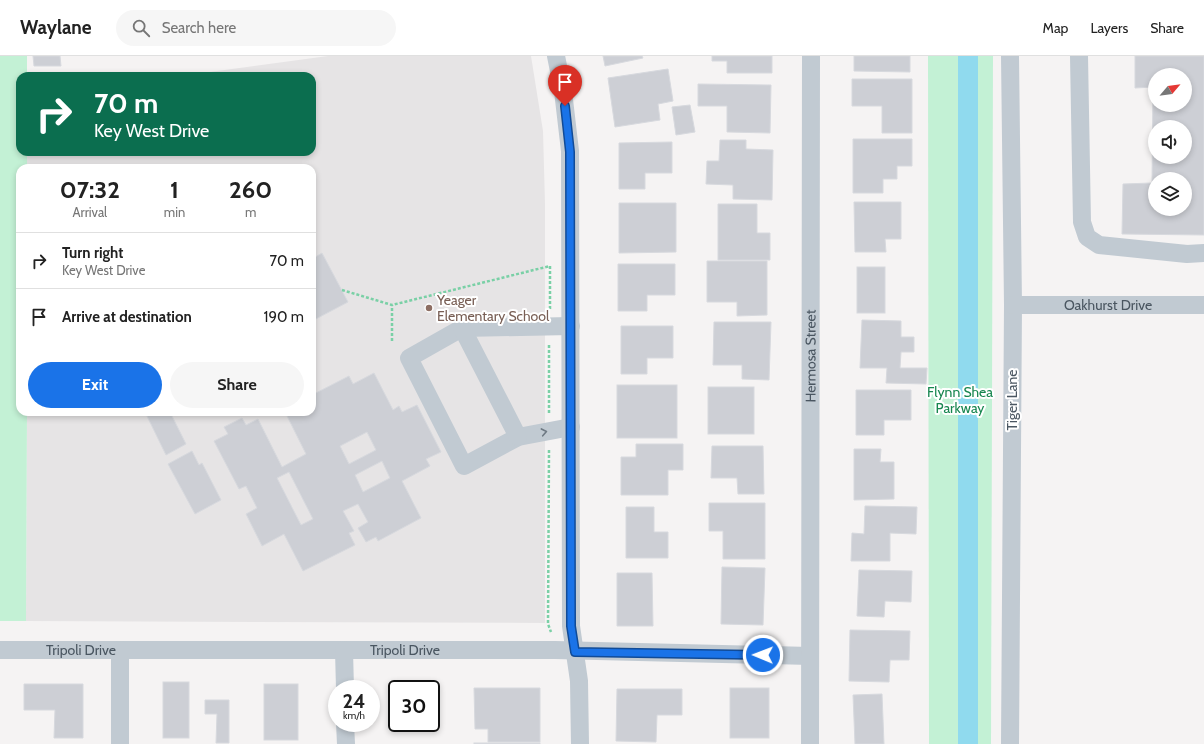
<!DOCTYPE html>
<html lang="en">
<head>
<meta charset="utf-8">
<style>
	:root { --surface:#fff; --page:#f6f6f6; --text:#222; --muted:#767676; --line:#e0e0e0; --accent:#1a73e8 }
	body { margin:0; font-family:Cabin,sans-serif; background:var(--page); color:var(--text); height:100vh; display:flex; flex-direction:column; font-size:15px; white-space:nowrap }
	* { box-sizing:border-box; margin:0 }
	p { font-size:13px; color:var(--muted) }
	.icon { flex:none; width:22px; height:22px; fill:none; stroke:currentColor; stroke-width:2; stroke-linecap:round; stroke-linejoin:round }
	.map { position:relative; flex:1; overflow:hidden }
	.panel { position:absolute; left:16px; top:108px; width:300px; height:252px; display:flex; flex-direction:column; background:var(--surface); border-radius:12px; box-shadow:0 2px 6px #0003 }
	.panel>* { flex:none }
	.guide { position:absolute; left:16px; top:16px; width:300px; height:84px; border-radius:12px; box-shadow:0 2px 6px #0003; background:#0b6e4f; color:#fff; overflow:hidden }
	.needle { width:26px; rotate:61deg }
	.controls { position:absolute; left:1148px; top:12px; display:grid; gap:8px }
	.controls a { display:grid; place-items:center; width:44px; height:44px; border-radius:50%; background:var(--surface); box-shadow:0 2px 6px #0003; font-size:20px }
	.speed { position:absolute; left:328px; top:624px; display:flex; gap:8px; font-size:20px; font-weight:700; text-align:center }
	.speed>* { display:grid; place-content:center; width:52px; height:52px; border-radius:50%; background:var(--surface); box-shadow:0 2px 6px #0003; line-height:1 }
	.speed small { font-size:10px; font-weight:400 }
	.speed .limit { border:2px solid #111; border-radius:6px; background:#fff; color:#111 }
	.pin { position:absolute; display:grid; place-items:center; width:34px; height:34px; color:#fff; margin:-41px -17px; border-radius:50% 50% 50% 0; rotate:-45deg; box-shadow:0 0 4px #0007 }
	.pin .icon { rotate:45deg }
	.me { position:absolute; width:44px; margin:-22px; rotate:271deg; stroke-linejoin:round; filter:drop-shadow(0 0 3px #0008) }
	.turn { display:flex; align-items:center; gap:14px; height:84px; padding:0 12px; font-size:18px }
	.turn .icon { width:52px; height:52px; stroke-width:2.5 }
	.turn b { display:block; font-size:28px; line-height:34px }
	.eta { display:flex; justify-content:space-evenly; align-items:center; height:68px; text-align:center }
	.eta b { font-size:24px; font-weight:800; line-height:28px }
	.primary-button { display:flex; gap:8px; margin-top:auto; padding:8px 12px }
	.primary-button a { flex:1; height:46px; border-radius:24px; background:var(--accent); color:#fff; font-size:16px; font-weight:800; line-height:46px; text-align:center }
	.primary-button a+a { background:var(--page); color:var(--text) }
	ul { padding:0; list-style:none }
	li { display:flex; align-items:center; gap:12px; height:56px; padding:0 12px; border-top:1px solid var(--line) }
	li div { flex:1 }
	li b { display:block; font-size:15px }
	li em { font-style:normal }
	header { display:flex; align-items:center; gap:24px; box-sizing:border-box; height:56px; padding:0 20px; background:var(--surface); border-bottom:1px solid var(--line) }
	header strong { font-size:19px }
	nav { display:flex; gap:22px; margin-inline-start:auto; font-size:14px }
	.search { width:280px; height:36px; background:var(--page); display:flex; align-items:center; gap:10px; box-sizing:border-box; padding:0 14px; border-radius:22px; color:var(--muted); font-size:15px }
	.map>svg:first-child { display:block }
</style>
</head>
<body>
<header>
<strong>Waylane</strong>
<div class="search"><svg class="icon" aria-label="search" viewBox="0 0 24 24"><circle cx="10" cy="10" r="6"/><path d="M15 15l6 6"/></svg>Search here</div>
<nav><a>Map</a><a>Layers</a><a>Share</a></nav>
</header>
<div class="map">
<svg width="1204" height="688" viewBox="0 0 1204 688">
	<rect width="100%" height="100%" fill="#f5f3f3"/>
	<!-- education -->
	<path fill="#e6e4e5" d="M328 0H531L543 75 545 148V567L26 565 27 356H312V112H27V96H312V20H180Z"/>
	<!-- green -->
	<g fill="#c3f1d5">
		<path d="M0 0H27V20H20V96H27V112H20V356H27L26 565H0Z"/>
		<path d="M928 0H993L991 688H929Z"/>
	</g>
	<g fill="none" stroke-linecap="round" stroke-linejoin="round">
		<!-- canal -->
		<path stroke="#90daee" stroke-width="20" d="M968 688V0"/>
	</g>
	<!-- building -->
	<g fill="#cdcfd5" stroke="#d7d9de" fill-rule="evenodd">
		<path d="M33 0H60L61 10H34Z"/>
		<path d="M603 0H642L643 2 605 10Z"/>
		<path d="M712 0H772V17H727V5H712Z"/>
		<path d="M854 0H910V16L854 15Z"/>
		<path d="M1135 0H1204V179L1122 178 1123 128 1152 127 1153 31 1135 32ZM1155 19H1185V49H1155ZM1155 71H1185V101H1155ZM1155 123H1185V153H1155Z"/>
		<path d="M668 13 673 45 658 48 660 64 615 71 608 22Z"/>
		<path d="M852 23H912V77H882V50H852Z"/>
		<path d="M698 28 771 29 770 77 727 76V50H698Z"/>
		<path d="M690 49 695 76 676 79 672 51Z"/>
		<path d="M853 83H912V110H897V123H883V137H853Z"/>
		<path d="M720 84H746V93L773 94 772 144 733 143V129L706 128 707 105H719Z"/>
		<path d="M672 86V117H645V133H619V87Z"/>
		<path d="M854 146H901V183H885L886 196H855Z"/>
		<path d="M619 147H676V196L619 197Z"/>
		<path d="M718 148H757V177H770V204H718Z"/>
		<path d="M322 197 348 246 312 265V203Z"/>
		<path d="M707 205H767V259L737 260V246H707Z"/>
		<path d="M618 208H675V239H647V255H618Z"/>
		<rect x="857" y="211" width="28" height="46"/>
		<path d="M862 264 901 265V281H914V296H901L900 312H927L926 328 886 327 887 312H860Z"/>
		<path d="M714 266H771L769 324 742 323V309H713Z"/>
		<path d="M621 270H673V302H647V318H621Z"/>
		<path d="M374 317 393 354 399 350 402 356 417 349 441 396 426 403 430 410 402 425 421 462 378 485 376 481 366 486 358 472 368 466 358 448 343 455 354 475 349 477 355 489 303 515 284 478 262 490 246 458 257 452 246 430 239 433 214 385 228 378 224 371 242 362 246 369 258 363 282 411 306 398 287 360 294 356H312V339L349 320 353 328ZM367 376 376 394 349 408 340 390ZM382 405 390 422 363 436 355 419ZM289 416 313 463 301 469 277 422Z"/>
		<rect x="617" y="329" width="60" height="53"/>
		<rect x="708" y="331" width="46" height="47"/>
		<path d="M856 334H911V364H884V379H856Z"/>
		<path d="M145 356H170L186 388 166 399Z"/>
		<path d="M636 388H683V414H668V439H621V401H636Z"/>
		<path d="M712 390H763L764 438H738L737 422H711Z"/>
		<path d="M854 393H881L880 406H894V443L854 444Z"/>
		<path d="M192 395 199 409 202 407 221 444 195 458 168 408Z"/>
		<path d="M709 447H765V503H723V475H709Z"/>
		<path d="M865 450 917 451 916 478 890 477V505H851L852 477 864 478Z"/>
		<path d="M626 451H654V476H668V502H626Z"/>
		<path d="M722 511 765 512 763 569 721 568Z"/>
		<path d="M859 514 912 515 911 546 885 545 884 561 857 560Z"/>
		<path d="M617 517H652L653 570H617Z"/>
		<path d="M850 574 910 575 909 604H890L889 626 849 625Z"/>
		<path d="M420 625V633H397V667H420V669H392L391 626Z"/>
		<rect x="163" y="626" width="26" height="56"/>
		<path d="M24 628H83V682H54L55 654H24Z"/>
		<rect x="264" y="628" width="34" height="56"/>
		<path d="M474 632H540V686H488V673H475Z"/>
		<rect x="730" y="632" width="39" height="50"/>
		<path d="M617 633H682V659H657L656 686 616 685Z"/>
		<path d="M882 638 884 688H855L853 639Z"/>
		<path d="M205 644H229V687H216L217 658H205Z"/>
		<rect x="474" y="687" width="66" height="1"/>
	</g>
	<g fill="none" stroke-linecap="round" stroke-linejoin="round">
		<!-- path -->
		<g stroke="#7ad0a6" stroke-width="2.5" stroke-dasharray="3 2" stroke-linecap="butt">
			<path d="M342 234 392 249 550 210V253"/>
			<path d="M392 285V249"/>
			<path d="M549 357V288"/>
			<path d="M549 394 548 568 551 576"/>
		</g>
		<!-- minor -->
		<g stroke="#c1cad2" stroke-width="18">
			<path d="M556 0 563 35 570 95 571 570 579 625 580 688"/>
			<path d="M1010 0 1013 249 1010 688"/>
			<path d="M1079 0 1082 166 1087 181 1099 189 1187 198 1204 197"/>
			<path id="s1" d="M1013 249H1204"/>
			<path d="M571 270 462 272 409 302 464 410 518 381 571 371"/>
			<path d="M462 272 518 381"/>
			<path id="s2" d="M0 594H555L810 600"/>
			<path d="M344 594 345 633"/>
			<path d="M345 667 346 688"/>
			<path d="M120 688V594"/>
			<path id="s3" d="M810 688 811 0"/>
		</g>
	</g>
	<!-- one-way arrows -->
	<defs><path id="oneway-chevron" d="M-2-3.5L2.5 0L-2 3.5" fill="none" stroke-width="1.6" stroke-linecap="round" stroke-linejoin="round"/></defs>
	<use stroke="#6e7983" href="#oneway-chevron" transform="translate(544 376) rotate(-11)"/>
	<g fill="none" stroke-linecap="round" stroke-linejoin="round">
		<defs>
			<path id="route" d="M565 50 570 96 571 570 575 596 763 599"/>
		</defs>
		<!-- route casing -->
		<use href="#route" stroke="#114b97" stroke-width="10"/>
		<!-- route -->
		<use href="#route" stroke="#1a73e8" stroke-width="7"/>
	</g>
	<!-- markers -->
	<circle fill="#8d6e63" stroke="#fff" stroke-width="1.5" cx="429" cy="252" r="4"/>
	<g text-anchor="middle" stroke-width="4" stroke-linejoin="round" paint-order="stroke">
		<!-- education labels -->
		<g font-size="14" fill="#785e54" stroke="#fff" text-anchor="start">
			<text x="437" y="249">Yeager<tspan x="437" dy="16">Elementary School</tspan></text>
		</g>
		<!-- street labels -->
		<g font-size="14" fill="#4a5661" stroke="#fff">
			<text dy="5" stroke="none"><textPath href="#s1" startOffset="95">Oakhurst Drive</textPath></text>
			<text dy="5" stroke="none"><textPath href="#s3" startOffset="388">Hermosa Street</textPath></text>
			<text transform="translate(1012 344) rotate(-90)" y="5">Tiger Lane</text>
			<text dy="5" stroke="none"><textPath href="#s2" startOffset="81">Tripoli Drive</textPath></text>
			<text dy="5" stroke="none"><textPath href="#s2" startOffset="405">Tripoli Drive</textPath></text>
		</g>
		<!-- park labels -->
		<g font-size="14" fill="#17864f" stroke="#fff">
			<text x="960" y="341">Flynn Shea<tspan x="960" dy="16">Parkway</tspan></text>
		</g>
	</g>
</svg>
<div class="controls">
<a><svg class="needle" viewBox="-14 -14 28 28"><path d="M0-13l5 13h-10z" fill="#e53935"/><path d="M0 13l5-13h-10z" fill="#767676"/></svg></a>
<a><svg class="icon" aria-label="sound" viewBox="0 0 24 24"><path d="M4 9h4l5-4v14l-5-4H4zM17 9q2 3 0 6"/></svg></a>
<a><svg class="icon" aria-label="layers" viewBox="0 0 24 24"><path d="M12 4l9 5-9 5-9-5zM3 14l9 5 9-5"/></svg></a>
</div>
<div class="speed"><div>24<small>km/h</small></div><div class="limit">30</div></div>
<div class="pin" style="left:565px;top:50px;background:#d93025"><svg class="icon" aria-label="arrive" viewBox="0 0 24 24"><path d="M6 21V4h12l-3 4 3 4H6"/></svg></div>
<svg class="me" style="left:763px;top:599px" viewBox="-20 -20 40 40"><circle r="17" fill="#1a73e8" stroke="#fff" stroke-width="3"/><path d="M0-11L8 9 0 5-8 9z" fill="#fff"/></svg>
<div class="guide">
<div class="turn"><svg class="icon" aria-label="right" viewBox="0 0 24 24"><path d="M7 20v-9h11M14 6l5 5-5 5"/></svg><div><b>70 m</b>Key West Drive</div></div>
</div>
<section class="panel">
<div class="eta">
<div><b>07:32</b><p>Arrival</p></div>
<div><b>1</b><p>min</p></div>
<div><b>260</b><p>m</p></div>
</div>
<ul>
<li><svg class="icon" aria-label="right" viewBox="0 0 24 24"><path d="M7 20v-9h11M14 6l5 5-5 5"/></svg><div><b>Turn right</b><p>Key West Drive</p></div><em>70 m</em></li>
<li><svg class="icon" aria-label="arrive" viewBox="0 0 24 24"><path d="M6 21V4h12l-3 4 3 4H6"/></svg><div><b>Arrive at destination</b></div><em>190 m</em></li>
</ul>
<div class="primary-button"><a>Exit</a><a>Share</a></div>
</section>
</div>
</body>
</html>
